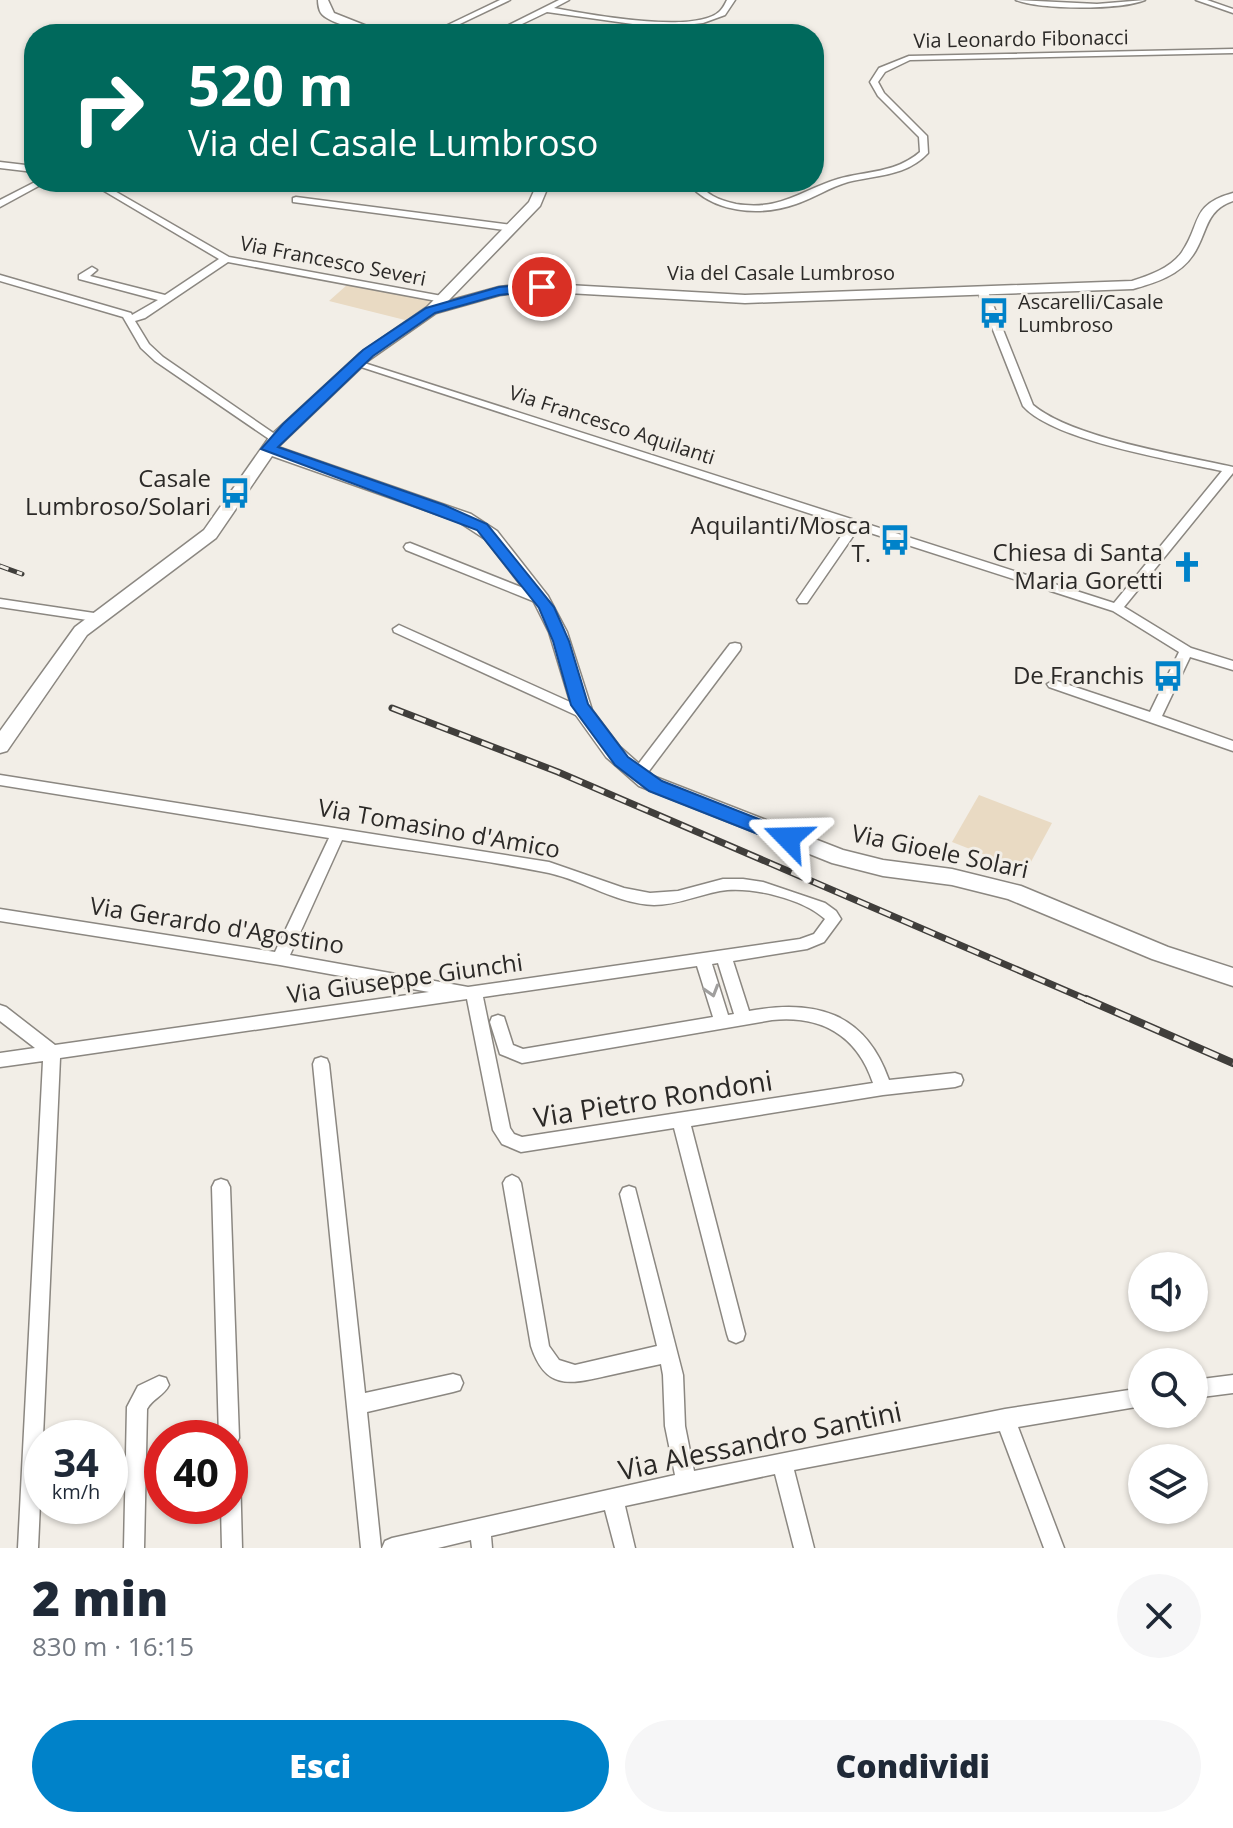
<!DOCTYPE html>
<html lang="it">
<head>
<meta charset="utf-8">
<style>
	:root { --surface:#fff; --page:#f6f6f7; --text:#1f2937; --muted:#747a83; --accent:#0082c9 }
	body { margin:0; font-family:"Open Sans",sans-serif; background:var(--page); color:var(--text); height:100vh; display:flex; flex-direction:column; font-size:30px; white-space:nowrap }
	* { box-sizing:border-box; margin:0 }
	p { font-size:26px; color:var(--muted) }
	.icon { flex:none; width:44px; height:44px; fill:none; stroke:currentColor; stroke-width:2; stroke-linecap:round; stroke-linejoin:round }
	.map { position:relative; height:1548px; overflow:hidden }
	.drawer { display:flex; flex-direction:column; background:var(--surface); flex:1 }
	.drawer>* { flex:none }
	.banner { position:absolute; left:24px; top:24px; width:800px; height:168px; border-radius:32px; box-shadow:0 2px 6px #0004; background:#00695c; color:#fff; overflow:hidden }
	.controls { position:absolute; left:1128px; top:1252px; display:grid; gap:16px }
	.controls a { display:grid; place-items:center; width:80px; height:80px; border-radius:50%; background:var(--surface); box-shadow:0 2px 6px #0004; font-size:40px }
	.speed { position:absolute; left:24px; top:1420px; display:flex; gap:16px; font-size:40px; font-weight:700; text-align:center }
	.speed>* { display:grid; place-content:center; width:104px; height:104px; border-radius:50%; background:var(--surface); box-shadow:0 2px 6px #0004; line-height:1 }
	.speed small { font-size:20px; font-weight:400 }
	.speed .limit { border:12px solid #d22; background:#fff; color:#111 }
	.pin { position:absolute; display:grid; place-items:center; width:68px; height:68px; color:#fff; margin:-34px; border:4px solid #fff; border-radius:50%; box-shadow:0 2px 8px #0007 }
	.me { position:absolute; width:88px; margin:-44px; rotate:292deg; stroke-linejoin:round; filter:drop-shadow(0 0 6px #0008) }
	.turn { display:flex; align-items:center; gap:28px; height:168px; padding:0 32px; font-size:36px }
	.turn .icon { width:104px; height:104px; stroke-width:2.5 }
	.turn b { display:block; font-size:56px; line-height:68px }
	.round { display:grid; place-items:center; flex:none; width:84px; height:84px; border-radius:42px; background:var(--page) }
	.head { display:flex; align-items:center; justify-content:space-between; height:136px; padding:0 32px }
	h1 { font-size:48px; font-weight:800; line-height:60px }
	.button { display:flex; gap:16px; margin-top:auto; padding:16px 32px }
	.button a { flex:1; height:92px; border-radius:48px; background:var(--accent); color:#fff; font-size:32px; font-weight:800; line-height:92px; text-align:center }
	.button a+a { background:var(--page); color:var(--text) }
	.map>svg:first-child { display:block }
</style>
</head>
<body>
<div class="map">
<svg width="1233" height="1548" viewBox="0 0 1233 1548">
	<rect width="100%" height="100%" fill="#f2eee7"/>
	<!-- green -->
	<g fill="#e9dac3">
		<path d="M347 285 433 301 405 320 329 301Z"/>
		<path d="M979 795 1052 823 1026 871 952 842Z"/>
	</g>
	<g fill="none" stroke-linecap="round" stroke-linejoin="round">
		<defs>
			<g id="street">
				<path d="M500 0H510L439 34H429Z"/>
				<path d="M559 0H569L554 8C587 14 696 35 720 11 723 8 725 4 727 0H735L725 15 703 23 677 26H647L547 12 501 34H491Z"/>
				<path d="M1016 0 1097 4 1145 0C1121 10 1040 10 1016 0Z"/>
				<path d="M1196 0H1207L1233 9V13Z"/>
				<path d="M1233 49V53L910 60 885 72 878 82 884 93 927 136 928 153C907 176 877 175 848 182 830 187 814 198 796 204 760 217 712 213 687 182 699 182 702 190 713 196 720 200 728 202 736 204 781 211 799 191 838 179 866 171 896 173 920 152L919 137 878 96 870 82 879 68 909 56Z"/>
				<path d="M0 162 34 166V172L0 168Z"/>
				<path d="M35 182H46L0 207V200Z"/>
				<path d="M89 182H99L229 257 442 296 447 299 442 302 228 262 145 318 135 321 149 344 163 357 282 439 280 441H272L155 361 141 348 123 317 0 281V275L131 313 132 315 158 300 79 279V275L92 267 97 270 90 276 165 295 219 259Z"/>
				<path d="M296 197 512 225 517 228 512 231 293 202V198Z"/>
				<path d="M980 290 988 292 1033 405C1072 438 1180 455 1233 467V473L1124 607 1191 648 1233 661V670L1190 657 1162 716 1233 741V751L1049 687 1047 684 1054 680 1150 712 1179 652 1113 611 858 529 807 603H799L797 600 848 526 352 364 357 361 361 362 1114 603 1222 471C1173 460 1054 441 1023 406L978 292Z"/>
				<path d="M410 543 546 597 548 600 546 603H538L406 550 404 547 406 544Z"/>
				<path d="M0 599 94 613 100 617 94 621 0 607Z"/>
				<path d="M399 625 590 711 592 714 590 717H580L394 632 393 629Z"/>
				<path d="M735 643 740 644 741 647 740 650 643 779H633L631 775 633 771 730 644Z"/>
				<path d="M0 775 549 862 624 888 650 893 678 891 723 879H743L763 882 825 903 836 911 841 919 824 942 807 949 733 961 749 1011C815 999 865 1012 889 1080L955 1073 961 1075 963 1080 961 1085 955 1087 883 1095 691 1126 745 1334 743 1340 736 1343 729 1340 727 1334 674 1128 521 1152 502 1144 493 1130 467 999 60 1058 38 1548H18L43 1061 0 1067V1053L35 1048 0 1021V1005L6 1007 55 1045 429 992 280 965 0 921V909L275 952 329 838 0 785ZM342 840C411 851 481 859 549 873 585 881 617 904 654 905 677 905 698 895 720 891 750 886 802 898 825 919L814 934 800 939 468 987 290 955ZM718 963 734 1014 728 1015 712 964ZM697 966 713 1017 523 1049 513 1045 504 1017 498 1015 492 1017 490 1022 500 1054 522 1063 772 1020C821 1015 857 1035 873 1083L522 1137 514 1134 510 1128 483 997Z"/>
				<path d="M321 1057 327 1059 329 1064 365 1393 453 1374 460 1376 463 1383 460 1390 453 1392 367 1412 381 1548H361L313 1064 315 1059Z"/>
				<path d="M512 1175 518 1178 521 1183 549 1346 559 1360 575 1365 657 1346 620 1194 623 1188 629 1186 635 1188 683 1375 685 1426 694 1471 1005 1409 1142 1388V1406L1018 1427 1064 1548H1044L1000 1431 794 1470 814 1548H794L775 1474 625 1506 635 1548H615L605 1510 491 1536 492 1548H472L471 1540 438 1548H382L385 1541 392 1538 675 1475 665 1426 663 1375 661 1364C642 1368 624 1372 606 1376 568 1385 545 1389 531 1346L503 1183 506 1178Z"/>
				<path d="M221 1179 227 1181 230 1187 239 1438 236 1445 230 1447V1438H219L212 1187 215 1181Z"/>
				<path d="M1233 1375V1393L1194 1398V1380Z"/>
				<path d="M159 1376 166 1378 169 1385C164 1396 153 1398 147 1409L144 1548H124L127 1407 138 1386Z"/>
				<path d="M230 1460 237 1463 240 1470 242 1548H222L221 1506H230Z"/>
			</g>
			<g id="secondary">
				<path d="M318 0H328L334 13 387 34C374 34 328 24 321 13 319 10 318 3 318 0Z"/>
				<path d="M538 182H550L540 206 448 301 499 287 532 283 745 295 1132 281C1150 275 1171 268 1182 252 1202 223 1190 205 1233 193V201C1204 211 1208 233 1193 255 1180 275 1155 283 1133 289L745 303 532 291 500 295 436 313 369 360 278 447 471 514 497 531 548 596 567 632 592 710 620 747 653 776 843 850 883 860 952 869 1021 886 1168 947 1233 968V986L1152 959 1008 899 952 885 883 876 832 863 639 786 606 757 573 711 549 632 534 602 485 539 459 522 272 456 216 538 87 635 7 751 0 753V731L75 627 204 530 270 436 359 354 427 307 529 202Z"/>
			</g>
		</defs>
		<!-- street casing -->
		<use href="#street" stroke="#8b8781" stroke-width="3"/>
		<!-- secondary casing -->
		<use href="#secondary" stroke="#8b8781" stroke-width="3"/>
		<!-- street -->
		<use href="#street" fill="#fff" fill-rule="evenodd"/>
		<!-- secondary -->
		<use href="#secondary" fill="#fff" fill-rule="evenodd"/>
		<defs>
			<path id="rail-far2" d="M0 566 22 574"/>
			<path id="rail-far1" d="M392 708 558 772 1090 1001"/>
			<path id="rail" d="M1086 999 1233 1063"/>
		</defs>
		<!-- rail-far2 casing -->
		<use href="#rail-far2" stroke="#403e3b" stroke-width="5"/>
		<!-- rail-far1 casing -->
		<use href="#rail-far1" stroke="#403e3b" stroke-width="7"/>
		<!-- rail casing -->
		<use href="#rail" stroke="#403e3b" stroke-width="8"/>
		<!-- rail-far2 -->
		<use href="#rail-far2" stroke="#f2eee7" stroke-width="3" stroke-dasharray="9" stroke-linecap="butt"/>
		<!-- rail-far1 -->
		<use href="#rail-far1" stroke="#f2eee7" stroke-width="4" stroke-dasharray="12" stroke-linecap="butt"/>
		<!-- rail -->
		<use href="#rail" stroke="#f2eee7" stroke-width="5" stroke-dasharray="16" stroke-linecap="butt"/>
	</g>
	<!-- one-way arrows -->
	<defs><path id="oneway-chevron" d="M-2-3.5L2.5 0L-2 3.5" fill="none" stroke-width="1.6" stroke-linecap="round" stroke-linejoin="round" transform="scale(2)"/></defs>
	<use stroke="#a09f9e" href="#oneway-chevron" transform="translate(712 991) rotate(73)"/>
	<!-- route -->
	<path fill="#1a73e8" stroke="#114b97" stroke-width="2" d="M542 283 549 287 547 290 499 295 435 313 373 356 278 447 444 505 487 524 554 607 569 641 588 704 628 757 662 781 794 833 797 838 794 843H781L649 791 615 765 571 705 553 641 539 608 477 530 261 449 283 424 363 350 426 308 499 287Z"/>
	<!-- icons -->
	<defs>
		<symbol id="bus-bare" viewBox="-9 -9 18 18"><path d="M-5-6H5V4H4V6H2V4H-2V6H-4V4H-5ZM-3.5-4V0h7V-4ZM-3.5 1.2v1.5H-2V1.2ZM2 1.2v1.5H3.5V1.2Z" fill="#0082c9" stroke="#f2eee7" stroke-width="2.5" paint-order="stroke"/></symbol>
		<symbol id="church-bare" viewBox="-9 -9 18 18"><path d="M-1.2-6h2.4v3.5h3.3v2.4h-3.3V6h-2.4V-.1h-3.3v-2.4h3.3Z" fill="#0082c9" stroke="#f2eee7" stroke-width="2.5" paint-order="stroke"/></symbol>
	</defs>
	<g fill-rule="evenodd">
		<use href="#bus-bare" x="972" y="291" width="44" height="44"/>
		<use href="#bus-bare" x="213" y="471" width="44" height="44"/>
		<use href="#bus-bare" x="873" y="518" width="44" height="44"/>
		<use href="#church-bare" x="1165" y="545" width="44" height="44"/>
		<use href="#bus-bare" x="1146" y="654" width="44" height="44"/>
	</g>
	<g text-anchor="middle" stroke-width="6" stroke-linejoin="round" paint-order="stroke">
		<!-- far-street labels -->
		<g font-size="20" fill="#2b2927" stroke="#f2eee7">
			<text transform="translate(1021 39) rotate(-1)" y="7">Via Leonardo Fibonacci</text>
			<text transform="translate(333 261) rotate(11)" y="7">Via Francesco Severi</text>
			<text x="781" y="280">Via del Casale Lumbroso</text>
			<text transform="translate(612 425) rotate(18)" y="7">Via Francesco Aquilanti</text>
		</g>
		<!-- far-poi labels -->
		<g font-size="20" fill="#2b2927" stroke="#f2eee7" text-anchor="start">
			<text x="1018" y="309">Ascarelli/Casale<tspan x="1018" dy="23">Lumbroso</tspan></text>
		</g>
		<!-- poi labels -->
		<g font-size="24" fill="#2b2927" stroke="#f2eee7" text-anchor="end">
			<text x="211" y="487">Casale<tspan x="211" dy="28">Lumbroso/Solari</tspan></text>
			<text x="871" y="534">Aquilanti/Mosca<tspan x="871" dy="28">T.</tspan></text>
			<text x="1163" y="561">Chiesa di Santa<tspan x="1163" dy="28">Maria Goretti</tspan></text>
			<text x="1144" y="684">De Franchis</text>
		</g>
		<!-- street labels -->
		<g font-size="24" fill="#2b2927" stroke="#f2eee7">
			<text transform="translate(439 829) rotate(10)" y="8">Via Tomasino d'Amico</text>
			<text transform="translate(940 852) rotate(12)" y="8">Via Gioele Solari</text>
			<text transform="translate(217 926) rotate(9)" y="8">Via Gerardo d'Agostino</text>
			<text transform="translate(405 979) rotate(-8)" y="8">Via Giuseppe Giunchi</text>
		</g>
		<!-- near-street labels -->
		<g font-size="28" fill="#2b2927" stroke="#f2eee7">
			<text transform="translate(653 1099) rotate(-9)" y="10">Via Pietro Rondoni</text>
			<text transform="translate(760 1441) rotate(-12)" y="10">Via Alessandro Santini</text>
		</g>
	</g>
</svg>
<div class="controls">
<a><svg class="icon" aria-label="sound" viewBox="0 0 24 24"><path d="M4 9h4l5-4v14l-5-4H4zM17 9q2 3 0 6"/></svg></a>
<a><svg class="icon" aria-label="search" viewBox="0 0 24 24"><circle cx="10" cy="10" r="6"/><path d="M15 15l6 6"/></svg></a>
<a><svg class="icon" aria-label="layers" viewBox="0 0 24 24"><path d="M12 4l9 5-9 5-9-5zM3 14l9 5 9-5"/></svg></a>
</div>
<div class="speed"><div>34<small>km/h</small></div><div class="limit">40</div></div>
<div class="pin" style="left:542px;top:287px;background:#d93025"><svg class="icon" aria-label="arrive" viewBox="0 0 24 24"><path d="M6 21V4h12l-3 4 3 4H6"/></svg></div>
<svg class="me" style="left:788px;top:838px" viewBox="-20 -20 40 40"><path d="M0-17L14 15 0 8-14 15z" fill="#1a73e8" stroke="#fff" stroke-width="4"/></svg>
<div class="banner">
<div class="turn"><svg class="icon" aria-label="right" viewBox="0 0 24 24"><path d="M7 20v-9h11M14 6l5 5-5 5"/></svg><div><b>520 m</b>Via del Casale Lumbroso</div></div>
</div>
</div>
<section class="drawer">
<div class="head"><div><h1>2 min</h1><p>830 m · 16:15</p></div><a class="round"><svg class="icon" aria-label="close" viewBox="0 0 24 24"><path d="M6 6l12 12M18 6L6 18"/></svg></a></div>
<div class="button"><a>Esci</a><a>Condividi</a></div>
</section>
</body>
</html>
